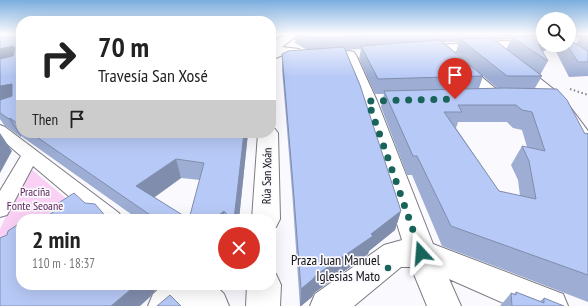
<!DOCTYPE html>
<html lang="en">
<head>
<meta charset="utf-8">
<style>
	:root { --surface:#fff; --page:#f2f2f2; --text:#222; --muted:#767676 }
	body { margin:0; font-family:"PT Sans Narrow",sans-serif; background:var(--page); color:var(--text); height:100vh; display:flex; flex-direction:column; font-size:15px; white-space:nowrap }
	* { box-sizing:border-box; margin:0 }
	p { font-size:13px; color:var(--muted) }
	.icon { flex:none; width:22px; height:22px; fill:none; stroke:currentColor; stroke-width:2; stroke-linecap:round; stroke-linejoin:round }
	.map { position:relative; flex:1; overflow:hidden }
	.sheet { position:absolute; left:16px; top:214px; width:260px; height:76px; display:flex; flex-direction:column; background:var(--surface); border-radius:16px; box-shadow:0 4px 16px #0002 }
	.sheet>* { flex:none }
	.banner { position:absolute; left:16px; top:16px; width:260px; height:122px; border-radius:16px; box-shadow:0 4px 16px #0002; background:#fff; color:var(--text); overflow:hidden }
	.buttons { position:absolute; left:536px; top:12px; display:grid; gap:8px }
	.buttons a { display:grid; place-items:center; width:40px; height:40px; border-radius:50%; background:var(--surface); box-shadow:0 4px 16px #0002; font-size:20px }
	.pin { position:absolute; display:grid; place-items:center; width:34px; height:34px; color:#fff; margin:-41px -17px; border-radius:50% 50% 50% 0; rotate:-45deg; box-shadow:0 0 4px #0007 }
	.pin .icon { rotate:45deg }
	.me { position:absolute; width:44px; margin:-22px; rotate:341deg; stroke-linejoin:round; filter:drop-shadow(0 0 3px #0008) }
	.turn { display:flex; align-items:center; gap:14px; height:84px; padding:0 16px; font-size:18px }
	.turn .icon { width:52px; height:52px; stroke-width:2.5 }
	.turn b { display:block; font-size:28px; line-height:34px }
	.then { display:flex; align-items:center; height:38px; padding:0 16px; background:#0003; gap:8px; font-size:15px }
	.round { display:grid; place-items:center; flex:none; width:42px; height:42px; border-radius:21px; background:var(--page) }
	.head { display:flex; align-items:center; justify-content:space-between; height:68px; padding:0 16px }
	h1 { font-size:24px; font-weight:700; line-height:30px }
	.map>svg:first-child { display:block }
</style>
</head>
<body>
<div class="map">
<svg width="588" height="306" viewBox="0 0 588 306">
	<rect width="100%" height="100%" fill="#faf9fe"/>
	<!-- green -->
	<path fill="#fad1f4" d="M29 167 69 201 40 219H21V231L0 244V229Z"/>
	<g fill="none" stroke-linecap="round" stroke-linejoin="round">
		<defs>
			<path id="pedestrian" d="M0 125 5 127 119 213 122 219H96L33 166 7 215 0 217V191L21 156 0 138Z"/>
			<g id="minor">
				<path d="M285 34H299L282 47 299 49 303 55 301 58H291L289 55H283L271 60V50L275 49 271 48V43Z"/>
				<path d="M588 37V45H566H569V38Z"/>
				<path d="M543 39V45L547 46 418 54 413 53 411 50 413 47 418 46Z"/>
				<path d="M349 51 354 52 356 55 377 101 433 244 563 294 568 306H510L449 279 461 306H427L411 267H401L354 306H310L315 294 384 245 402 240 359 101 342 55 344 52Z"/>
				<path d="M458 60 463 61 502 94 505 98 502 102 496 103 490 102 453 67 451 64 453 61Z"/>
				<path d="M514 61 519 62 561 95 588 131V156L580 154 573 138 549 103 509 68 507 65 509 62Z"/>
				<path d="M271 128 275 129 278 133 280 219 276 227 271 228V219H252L258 133H271Z"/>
				<path d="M271 272 276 274 281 285 280 306H246L247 285H271Z"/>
				<path d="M163 285H215L224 294 229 306H148L153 294Z"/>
			</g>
		</defs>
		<!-- pedestrian casing -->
		<use href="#pedestrian" stroke="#7c7b84" stroke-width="2"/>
		<!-- minor casing -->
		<use href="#minor" stroke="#7c7b84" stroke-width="2"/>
		<!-- path -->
		<path stroke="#89888c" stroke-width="2" stroke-dasharray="1.5 2.5" stroke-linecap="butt" d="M570 89 588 95"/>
		<!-- pedestrian -->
		<use href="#pedestrian" fill="#fff" fill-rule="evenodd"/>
		<!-- minor -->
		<use href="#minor" fill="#fff" fill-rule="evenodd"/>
	</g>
	<!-- wall -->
	<g fill="#9dadd4" fill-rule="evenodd">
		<path d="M0 34H21V133H248L239 219H138L21 136V137L4 125 0 119ZM181 178 200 180 189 219 154 197Z"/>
		<path d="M295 34H543V45L552 47 542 52 548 61 540 75 542 76 535 88 585 134H588V302L442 246 412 175H407L381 107 384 94H375L359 59 361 49 346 50 401 211 395 230 369 251 368 254 314 293 312 297 301 306H300L292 191 282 69V54L307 50 295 43ZM511 39 506 50 493 40ZM443 42H459L456 52 482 75ZM483 76 497 88H479ZM458 122H507L513 128 522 130 527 147 522 146 511 165 518 180 520 196 499 191 456 128Z"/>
		<path d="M569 34H588V76L569 77 554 48 555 45H569ZM571 36H581L576 44 569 40Z"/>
		<path d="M516 292 540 301 544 298 564 306H500L511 293 514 294Z"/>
	</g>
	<!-- shaded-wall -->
	<g fill="#808dac">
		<path d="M543 41V45H553L552 47 537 54 538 44Z"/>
		<path d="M13 46 21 61 0 66V49Z"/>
		<path d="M12 84 21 98 0 105V86Z"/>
		<path d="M10 118 21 136V137L9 119Z"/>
		<path d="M0 133 12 151 0 173Z"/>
		<path d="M244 133H248L239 219H234Z"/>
		<path d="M176 159 181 178 144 205 136 186Z"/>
		<path d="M224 211 225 219H214Z"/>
		<path d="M401 211 395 230 369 251 368 254 314 293 312 297 301 306H300L301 289 316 275Z"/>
		<path d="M136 285H154L156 289 150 297 140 306H111Z"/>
	</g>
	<!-- building -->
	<g fill="#b7c9f6" stroke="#808dac" fill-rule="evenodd">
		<path d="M0 34H21V126L10 118 9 119 0 113V100L12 96V84L0 86V59L13 56 15 48 13 46 0 49Z"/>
		<path d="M302 34H386L323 38 309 37Z"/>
		<path d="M582 34H588V37Z"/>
		<path d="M543 35V41L538 44 548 61 512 37Z"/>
		<path d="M492 38 542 76H507L460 39Z"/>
		<path d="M440 40 483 76 378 79 361 46Z"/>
		<path d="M569 40 588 51V62H578L567 45H569Z"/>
		<path d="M344 47 360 85 401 211 371 234 373 236 316 275 313 279 301 289 292 172 282 54 288 51Z"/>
		<path d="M504 88 557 89 567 100 585 134 587 133 588 134V275L451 226 417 156H413L384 91ZM458 105H516L522 110 532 112 545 151 522 146 529 161 536 199 499 191 444 112H462Z"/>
		<path d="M31 133H244L234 219H231L224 211 214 219H156ZM176 159 204 163 189 219 136 186Z"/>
		<path d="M74 193 85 203 95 204 108 219H42L55 211 50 204H57Z"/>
		<path d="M20 223 21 224V285H136L111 306H0V238L7 235 8 231Z"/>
		<path d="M516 292 544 303V298L564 306H512L511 293 516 295Z"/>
		<path d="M170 295 181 306H157Z"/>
	</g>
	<!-- sky -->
	<linearGradient id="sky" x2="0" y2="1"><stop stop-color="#79adde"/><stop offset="0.44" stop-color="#fdfcff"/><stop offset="1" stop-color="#fdfcff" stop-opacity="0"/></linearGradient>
	<rect width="588" height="77" fill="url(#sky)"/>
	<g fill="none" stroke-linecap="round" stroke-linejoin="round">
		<!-- route -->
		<path stroke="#18635a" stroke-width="7" stroke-dasharray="0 12.6" d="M421 253 368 101 455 99"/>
	</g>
	<!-- markers -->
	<circle fill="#18635a" stroke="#faf9fe" stroke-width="1.5" cx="388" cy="268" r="4"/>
	<g text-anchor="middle" stroke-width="3.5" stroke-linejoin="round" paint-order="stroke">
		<!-- street labels -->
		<g font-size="12" fill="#111114" stroke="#faf9fe">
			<text transform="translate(267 176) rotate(-89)" y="4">Rúa San Xoán</text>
		</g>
		<!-- park labels -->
		<g font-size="12" fill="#62275d" stroke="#faf9fe">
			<text x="35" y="196">Praciña<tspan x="35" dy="14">Fonte Seoane</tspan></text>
		</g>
		<!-- near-poi labels -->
		<g font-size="14" fill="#111114" stroke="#faf9fe" text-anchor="end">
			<text x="380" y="265">Praza Juan Manuel<tspan x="380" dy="16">Iglesias Mato</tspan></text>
		</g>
	</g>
</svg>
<div class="buttons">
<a><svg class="icon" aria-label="search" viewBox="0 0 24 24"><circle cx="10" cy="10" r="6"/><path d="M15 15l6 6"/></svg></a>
</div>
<div class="pin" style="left:455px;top:99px;background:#d93025"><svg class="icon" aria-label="arrive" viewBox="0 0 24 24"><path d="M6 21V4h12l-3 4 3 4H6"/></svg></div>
<svg class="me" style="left:421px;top:253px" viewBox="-20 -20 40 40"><path d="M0-17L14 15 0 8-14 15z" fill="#18635a" stroke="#fff" stroke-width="4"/></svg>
<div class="banner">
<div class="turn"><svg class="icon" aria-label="right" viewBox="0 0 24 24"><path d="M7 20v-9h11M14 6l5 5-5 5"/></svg><div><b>70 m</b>Travesía San Xosé</div></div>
<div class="then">Then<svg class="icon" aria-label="arrive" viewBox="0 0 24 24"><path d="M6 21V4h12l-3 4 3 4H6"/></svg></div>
</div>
<section class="sheet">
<div class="head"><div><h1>2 min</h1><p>110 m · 18:37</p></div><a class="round" style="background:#d93025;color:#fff"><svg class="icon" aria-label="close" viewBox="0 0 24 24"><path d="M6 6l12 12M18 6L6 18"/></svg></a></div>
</section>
</div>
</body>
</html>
